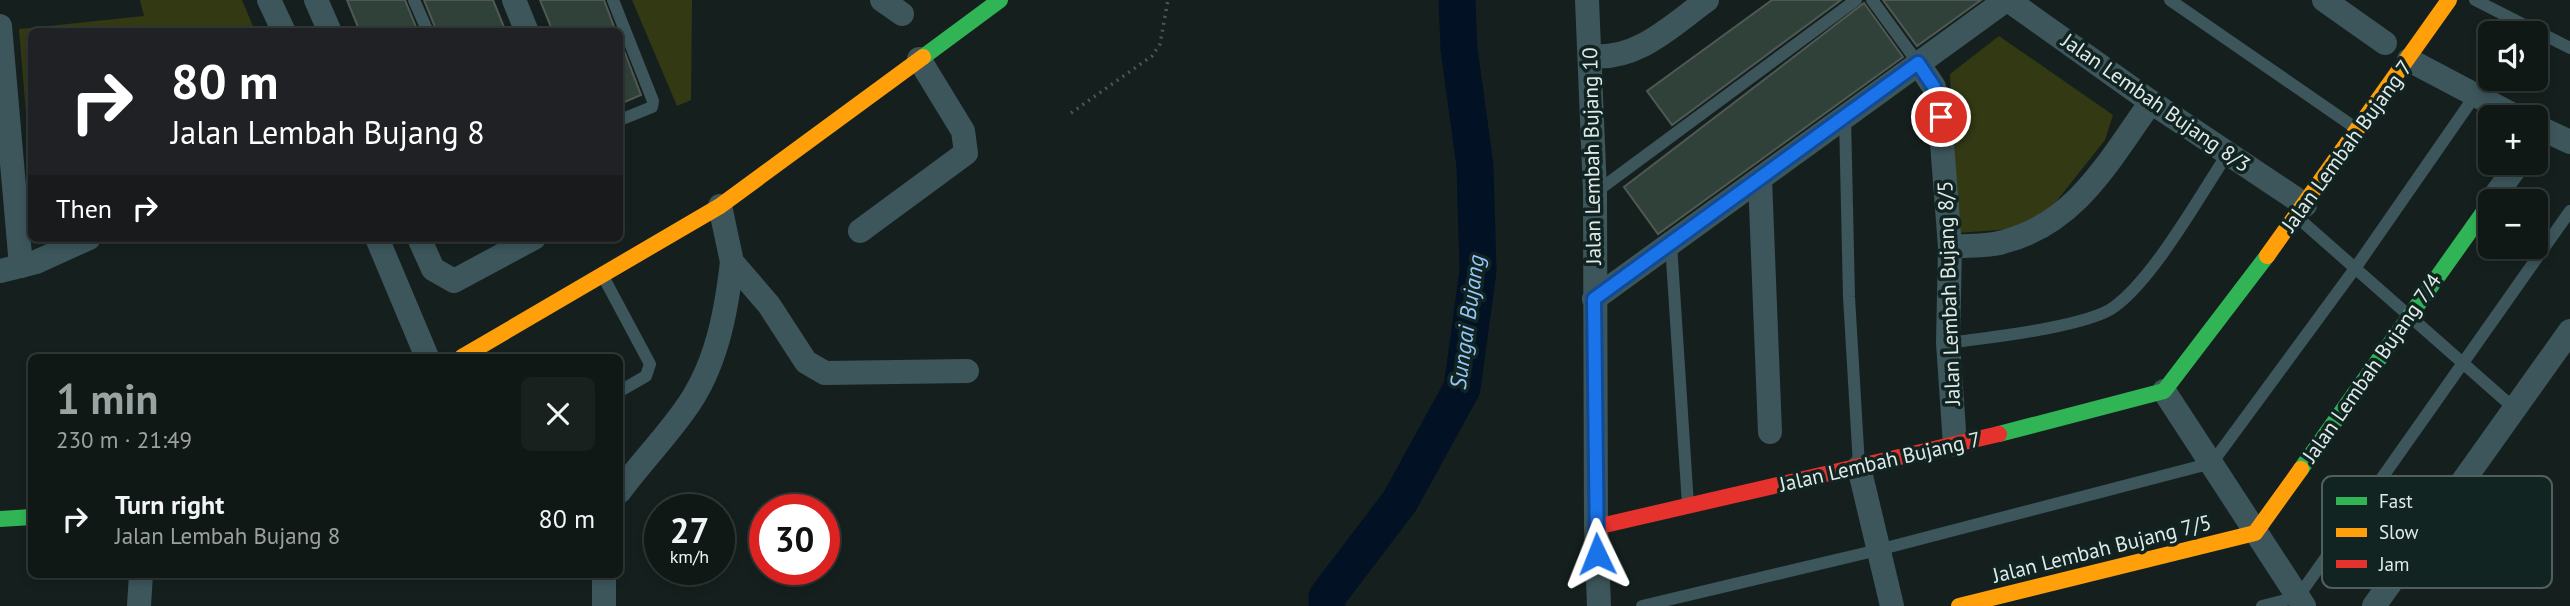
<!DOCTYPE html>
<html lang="en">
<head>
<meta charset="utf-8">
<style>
	:root { --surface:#101816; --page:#19211f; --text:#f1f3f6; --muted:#9ca0a1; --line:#303735; --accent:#99a4a2 }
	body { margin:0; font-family:"PT Sans",sans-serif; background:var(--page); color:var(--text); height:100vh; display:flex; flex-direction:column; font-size:26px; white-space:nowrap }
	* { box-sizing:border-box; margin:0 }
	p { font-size:23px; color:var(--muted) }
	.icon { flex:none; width:38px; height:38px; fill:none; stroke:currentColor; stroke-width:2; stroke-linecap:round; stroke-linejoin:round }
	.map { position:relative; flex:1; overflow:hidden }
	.sheet { position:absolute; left:28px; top:354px; width:595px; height:224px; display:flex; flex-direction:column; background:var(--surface); border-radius:10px; box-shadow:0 4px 10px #0003,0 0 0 2px var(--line) }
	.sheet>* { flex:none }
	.hud { position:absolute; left:28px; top:28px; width:595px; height:214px; border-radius:10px; box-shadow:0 4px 10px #0003,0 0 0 2px var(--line); background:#202124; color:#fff; overflow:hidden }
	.tools { position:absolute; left:2478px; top:21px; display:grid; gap:14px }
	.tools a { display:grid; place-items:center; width:70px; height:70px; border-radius:10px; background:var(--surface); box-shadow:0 4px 10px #0003,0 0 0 2px var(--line); font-size:35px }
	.speed { position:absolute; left:644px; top:494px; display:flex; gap:14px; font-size:35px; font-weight:700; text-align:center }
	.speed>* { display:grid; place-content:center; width:91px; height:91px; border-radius:50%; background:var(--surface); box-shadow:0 4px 10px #0003,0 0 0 2px var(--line); line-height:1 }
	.speed small { font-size:18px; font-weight:400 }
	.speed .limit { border:10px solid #d22; background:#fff; color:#111 }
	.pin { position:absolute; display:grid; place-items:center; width:60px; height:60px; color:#fff; margin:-30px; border:4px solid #fff; border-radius:50%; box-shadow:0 2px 7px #0007 }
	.me { position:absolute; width:77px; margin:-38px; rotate:358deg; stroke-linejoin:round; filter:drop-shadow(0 0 5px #0008) }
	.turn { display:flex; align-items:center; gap:24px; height:147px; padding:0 28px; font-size:32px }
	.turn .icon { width:91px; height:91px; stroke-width:2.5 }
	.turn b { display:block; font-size:49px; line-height:60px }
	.then { display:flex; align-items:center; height:66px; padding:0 28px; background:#0003; gap:14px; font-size:26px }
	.round { display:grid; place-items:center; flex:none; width:74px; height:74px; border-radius:10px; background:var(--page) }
	.overview { display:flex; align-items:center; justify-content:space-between; height:119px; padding:0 28px }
	h1 { font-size:42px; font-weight:700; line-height:52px; color:var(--accent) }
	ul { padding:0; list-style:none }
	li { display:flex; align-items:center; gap:21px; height:91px; padding:0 28px }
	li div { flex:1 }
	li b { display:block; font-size:26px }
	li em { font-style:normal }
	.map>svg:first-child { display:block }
</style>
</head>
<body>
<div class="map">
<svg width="2570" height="606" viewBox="0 0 2570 606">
	<rect width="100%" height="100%" fill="#15201e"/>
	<!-- green -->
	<g fill="#323913">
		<path d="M140 0H242L255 31 32 32 31 174 19 29 144 16Z"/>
		<path d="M632 0H692L691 100 677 106Z"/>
		<path d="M1999 36 2113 115 2105 140 2036 227 1957 233 1950 74Z"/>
	</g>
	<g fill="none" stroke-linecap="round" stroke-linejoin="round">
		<!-- river -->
		<path stroke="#021123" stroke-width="37" d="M1327 606V597L1400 501 1462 388 1478 271 1475 166 1459 49 1457 0"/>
	</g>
	<!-- building -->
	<g fill="#304139" stroke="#505854" stroke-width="2">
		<path d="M347 0H405L418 32H360Z"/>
		<path d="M424 0H493L506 32H437Z"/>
		<path d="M540 0H604L616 32H553Z"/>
		<path d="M1772 0H1841L1672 125 1647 91Z"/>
		<path d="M1883 0H1981L1917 46Z"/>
		<path d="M1864 3 1903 57 1658 234 1624 187Z"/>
		<path d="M620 40 641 95 620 104Z"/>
	</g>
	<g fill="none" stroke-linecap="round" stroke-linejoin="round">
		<!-- path -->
		<path stroke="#47585a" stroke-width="3.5" stroke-dasharray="2 5" stroke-linecap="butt" d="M1071 113 1152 56 1160 44 1168 0"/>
		<!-- lane -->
		<g stroke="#3c565b" stroke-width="12">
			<path d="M414 0 428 32"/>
			<path d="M613 0 653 101 652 107 620 120"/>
			<path d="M1872 0 1918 63"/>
			<path d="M2170 0 2357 129"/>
			<path d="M2475 0 2570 48"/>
			<path d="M1845 117 1849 297 1859 466"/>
			<path d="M1596 192 1856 0"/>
			<path d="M2297 217 2515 409"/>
			<path d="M1671 244 1688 505"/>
			<path d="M605 280 650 364 646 376 620 391"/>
			<path d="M1948 343C1985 338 2087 327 2114 307 2154 278 2199 197 2228 153"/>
			<path d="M1642 606 1878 550 2212 463 2356 267 2474 97"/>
			<path d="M2262 606 2298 597 2570 211"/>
		</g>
		<!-- street -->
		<g stroke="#3c565b" stroke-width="24">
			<path d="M269 0 284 32"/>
			<path d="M316 0 330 32"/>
			<path d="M514 0 527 32"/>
			<path d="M882 0 902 14"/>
			<path d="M1587 0 1595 192 1596 527 1599 606"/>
			<path d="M2008 0 2151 102 2305 205"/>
			<path d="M2324 0 2385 43"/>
			<path d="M0 26 21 266"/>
			<path d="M1590 56C1637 61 1671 26 1707 0"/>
			<path d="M2409 60 2517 117"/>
			<path d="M1918 63 1934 87 1940 117 1950 247 1948 343 1955 445"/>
			<path d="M2536 126 2570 142"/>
			<path d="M1760 179 1770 432"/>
			<path d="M2491 201 2519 163"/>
			<path d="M720 206 732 262 769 305 806 362 825 373 967 371"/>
			<path d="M860 231 966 153 963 131 919 59"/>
			<path d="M377 238 427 357"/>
			<path d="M419 238 433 269 454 281 534 238"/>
			<path d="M1950 247C1967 245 1987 247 2003 242 2077 223 2109 160 2151 102"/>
			<path d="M0 271 36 262 89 238"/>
			<path d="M1594 299 2006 0"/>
			<path d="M2164 391 2304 606"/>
			<path d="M1859 467 1892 606"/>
			<path d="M620 491C640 464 664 439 684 411 716 368 726 314 732 262"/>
			<path d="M604 574V606"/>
			<path d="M139 606 141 574"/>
			<path d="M2374 606 2570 331"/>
		</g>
		<!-- fast -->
		<g stroke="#30b455" stroke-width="16">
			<path d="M923 57 1000 0"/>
			<path d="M1999 434 2164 391 2267 256"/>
			<path d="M2301 469 2490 203"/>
			<path d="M0 519 32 517"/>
		</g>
		<!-- slow -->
		<g stroke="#ff9f0a" stroke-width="16">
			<path d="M2267 256 2449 0"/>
			<path d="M462 357 720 206 923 57"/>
			<path d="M1959 606 2255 533 2301 469"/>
		</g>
		<!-- jam -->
		<path stroke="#e5322d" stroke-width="16" d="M1596 527 1999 434"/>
	</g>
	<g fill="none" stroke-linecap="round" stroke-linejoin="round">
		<defs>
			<path id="route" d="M1597 554 1594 299 1918 63 1934 87 1941 117"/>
		</defs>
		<!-- route casing -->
		<use href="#route" stroke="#114b97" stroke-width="18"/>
		<!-- route -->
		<use href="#route" stroke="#1a73e8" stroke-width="12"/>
	</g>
	<g text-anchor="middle" stroke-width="7" stroke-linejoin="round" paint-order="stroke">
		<!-- street labels -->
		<g font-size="21" fill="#e0ebe9" stroke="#112421">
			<text transform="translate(2156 103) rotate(35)" y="7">Jalan Lembah Bujang 8/3</text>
			<text transform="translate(2347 146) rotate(-54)" y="7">Jalan Lembah Bujang 7</text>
			<text transform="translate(1592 156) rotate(-91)" y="7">Jalan Lembah Bujang 10</text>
			<text transform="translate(1949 293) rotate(-92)" y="7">Jalan Lembah Bujang 8/5</text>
			<text transform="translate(2372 368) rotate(-55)" y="7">Jalan Lembah Bujang 7/4</text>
			<text transform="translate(1880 462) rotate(-13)" y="7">Jalan Lembah Bujang 7</text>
			<text transform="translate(2102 549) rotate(-14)" y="7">Jalan Lembah Bujang 7/5</text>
		</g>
		<!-- water labels -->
		<g font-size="23" font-style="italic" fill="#94c7fa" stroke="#112421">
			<text transform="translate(1467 322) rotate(-82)" y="8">Sungai Bujang</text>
		</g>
	</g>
	<!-- legend -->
	<rect x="2322" y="476" width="230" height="112" rx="10" fill="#112421" stroke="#4f605d" stroke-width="2"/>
	<rect x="2336" y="497" width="31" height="8" fill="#30b455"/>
	<rect x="2336" y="528" width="31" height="9" fill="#ff9f0a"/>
	<rect x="2336" y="560" width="31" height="8" fill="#e5322d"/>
	<g font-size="19" fill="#e0ebe9">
		<text x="2379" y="508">Fast</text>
		<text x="2379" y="539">Slow</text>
		<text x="2379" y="571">Jam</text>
	</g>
</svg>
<div class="tools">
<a><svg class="icon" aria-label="sound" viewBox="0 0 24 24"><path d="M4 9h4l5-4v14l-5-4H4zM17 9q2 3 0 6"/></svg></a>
<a>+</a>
<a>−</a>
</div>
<div class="speed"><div>27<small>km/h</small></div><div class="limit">30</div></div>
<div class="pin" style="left:1941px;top:117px;background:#d93025"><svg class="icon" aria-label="arrive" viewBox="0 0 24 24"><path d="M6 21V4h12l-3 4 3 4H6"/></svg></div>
<svg class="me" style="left:1597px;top:554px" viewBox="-20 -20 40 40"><path d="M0-17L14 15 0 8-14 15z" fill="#1a73e8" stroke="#fff" stroke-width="4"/></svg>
<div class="hud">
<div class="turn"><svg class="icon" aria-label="right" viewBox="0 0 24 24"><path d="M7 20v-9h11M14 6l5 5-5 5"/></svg><div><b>80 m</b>Jalan Lembah Bujang 8</div></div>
<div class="then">Then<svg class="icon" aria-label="right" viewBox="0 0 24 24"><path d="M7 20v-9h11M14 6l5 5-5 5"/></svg></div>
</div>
<section class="sheet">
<div class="overview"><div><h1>1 min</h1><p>230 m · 21:49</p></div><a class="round"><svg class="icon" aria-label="close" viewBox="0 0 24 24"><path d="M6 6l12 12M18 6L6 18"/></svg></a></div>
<ul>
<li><svg class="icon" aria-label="right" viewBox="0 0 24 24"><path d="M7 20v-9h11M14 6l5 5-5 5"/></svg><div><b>Turn right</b><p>Jalan Lembah Bujang 8</p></div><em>80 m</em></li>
</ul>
</section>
</div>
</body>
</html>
